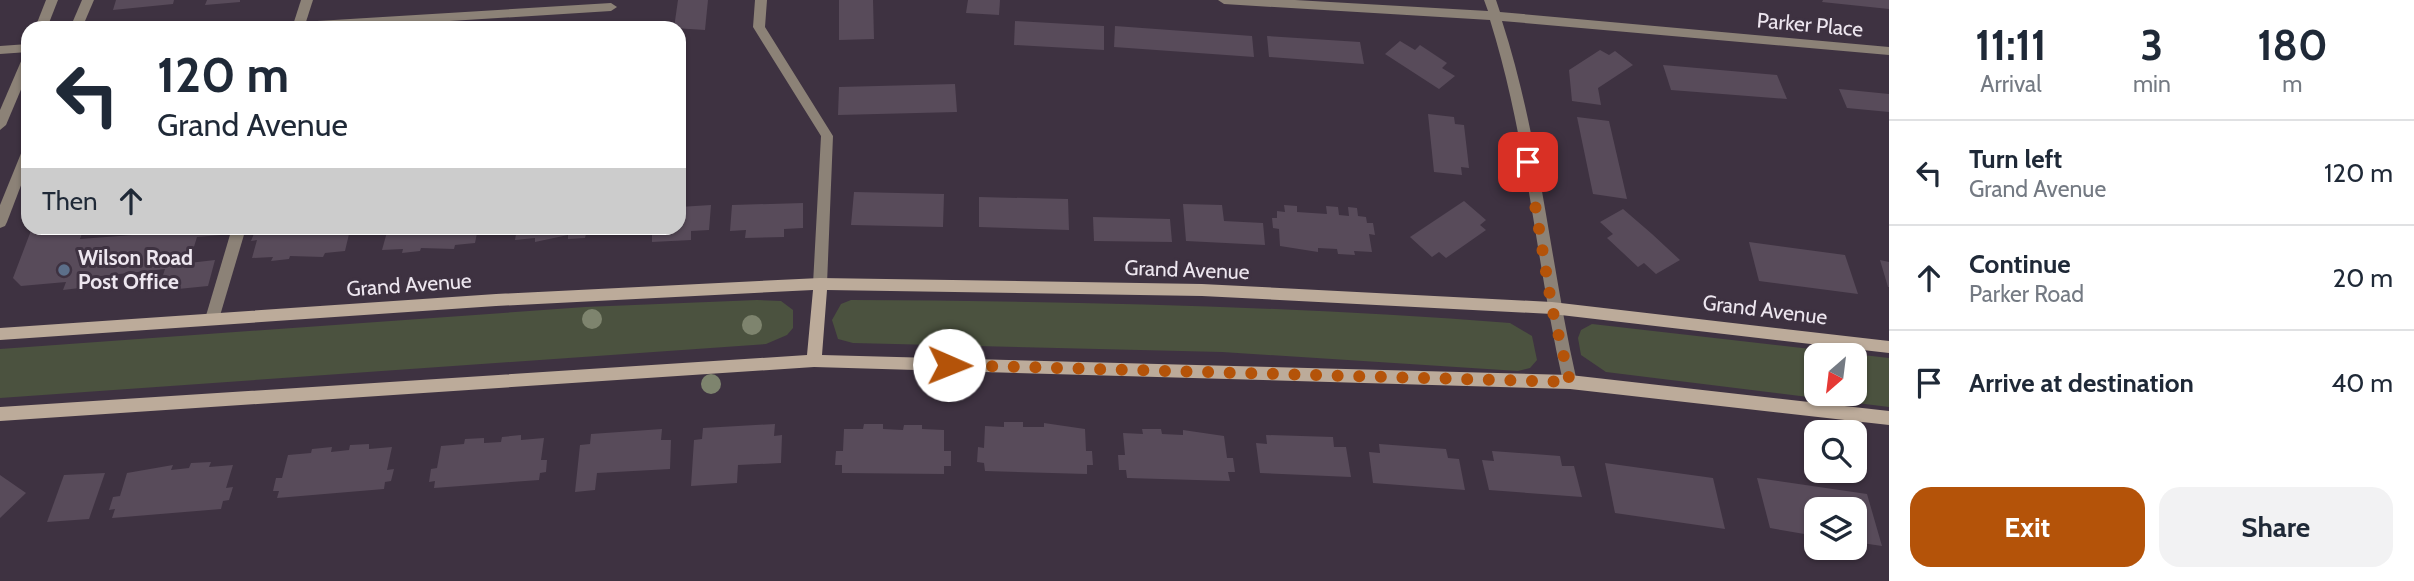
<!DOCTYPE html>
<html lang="en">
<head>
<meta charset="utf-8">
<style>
	:root { --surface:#fff; --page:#f2f2f3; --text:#1f2937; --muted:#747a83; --line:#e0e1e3; --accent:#b45309 }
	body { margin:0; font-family:Cabin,sans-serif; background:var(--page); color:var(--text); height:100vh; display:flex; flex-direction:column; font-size:26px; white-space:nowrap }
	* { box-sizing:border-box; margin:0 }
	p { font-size:23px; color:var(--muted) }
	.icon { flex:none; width:38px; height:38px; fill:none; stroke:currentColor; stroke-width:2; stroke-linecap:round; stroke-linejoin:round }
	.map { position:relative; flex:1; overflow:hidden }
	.side { display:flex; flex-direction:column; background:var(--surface); width:525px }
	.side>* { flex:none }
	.banner { position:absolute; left:21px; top:21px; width:665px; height:214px; border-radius:21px; box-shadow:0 2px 5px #0004; background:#fff; color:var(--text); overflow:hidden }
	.needle { width:46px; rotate:208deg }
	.controls { position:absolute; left:1804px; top:343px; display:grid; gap:14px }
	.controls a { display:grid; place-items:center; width:63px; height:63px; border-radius:14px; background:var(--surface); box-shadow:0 2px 5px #0004; font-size:35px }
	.pin { position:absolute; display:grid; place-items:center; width:60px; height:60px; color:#fff; margin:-30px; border-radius:14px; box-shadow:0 4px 10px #0006 }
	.me { position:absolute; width:77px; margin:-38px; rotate:91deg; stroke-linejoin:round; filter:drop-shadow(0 0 5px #0008) }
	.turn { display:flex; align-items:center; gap:24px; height:147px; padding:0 21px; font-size:32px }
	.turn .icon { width:91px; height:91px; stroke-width:2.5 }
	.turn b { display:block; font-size:49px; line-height:60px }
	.then { display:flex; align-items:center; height:66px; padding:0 21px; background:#0003; gap:14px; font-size:26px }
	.eta { display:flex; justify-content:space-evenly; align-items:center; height:119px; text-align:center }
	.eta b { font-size:42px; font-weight:800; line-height:49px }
	.primary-button { display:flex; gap:14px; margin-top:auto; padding:14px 21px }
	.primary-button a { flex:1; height:80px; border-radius:21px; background:var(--accent); color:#fff; font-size:28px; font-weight:800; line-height:80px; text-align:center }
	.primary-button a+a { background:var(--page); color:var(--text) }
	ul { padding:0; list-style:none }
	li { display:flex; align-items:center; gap:21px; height:105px; padding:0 21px; border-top:2px solid var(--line) }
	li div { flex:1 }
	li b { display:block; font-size:26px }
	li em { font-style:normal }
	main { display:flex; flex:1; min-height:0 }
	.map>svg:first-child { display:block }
</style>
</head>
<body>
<main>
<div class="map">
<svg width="1889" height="581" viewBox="0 0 1889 581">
	<rect width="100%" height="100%" fill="#3e3241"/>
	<!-- green -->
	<g fill="#4b523f" fill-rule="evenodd">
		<path d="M757 300 781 301 793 310V328L787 335 766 344 0 398V349L585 307Z"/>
		<path d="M851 300C1071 301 1290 306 1510 323L1532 336 1537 360 1530 368 1518 371 1222 352 853 343 838 339 832 320 841 304Z"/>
		<path d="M1592 324 1889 358V407L1606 372 1581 355 1578 338 1581 330ZM1855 355V394H1816V355Z"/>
	</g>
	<!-- building -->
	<g fill="#584b5a">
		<path d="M116 0H174L173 4 113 10Z"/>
		<path d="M207 0H240V2L205 5Z"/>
		<path d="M678 0H708L705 30 674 28Z"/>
		<path d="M839 0H873L874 39 839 40Z"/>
		<path d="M968 0H1000L999 15 966 13Z"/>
		<path d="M1823 0H1889V9L1822 2Z"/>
		<path d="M1015 21 1104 26V50L1014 45Z"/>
		<path d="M1115 26 1252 36 1254 57 1114 47Z"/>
		<path d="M1267 36 1360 42 1364 64 1269 57Z"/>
		<path d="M1400 41 1415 50 1420 45 1447 63 1442 68 1455 76 1439 89 1385 54Z"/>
		<path d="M1600 50 1609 55 1615 51 1633 65 1598 88 1601 105 1572 101 1569 70Z"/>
		<path d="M1663 65 1777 75 1787 99 1671 90Z"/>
		<path d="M955 84 957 112 838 115 839 87Z"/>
		<path d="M1839 89 1889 94V112L1847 108Z"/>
		<path d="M1428 114 1454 117 1455 124 1464 125 1469 168 1461 167 1462 175 1434 172Z"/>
		<path d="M1577 117 1609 121 1627 199 1593 194Z"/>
		<path d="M854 192 944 194 943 227 851 225Z"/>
		<path d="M979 197 1068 199 1069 230 979 227Z"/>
		<path d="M1464 201 1486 220 1480 225 1486 230 1446 258 1439 252 1432 257 1410 237Z"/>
		<path d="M803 203V228L784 229V237L745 238 746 230 730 231 732 205Z"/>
		<path d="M1183 204 1222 205 1224 221 1263 223 1265 245 1186 241Z"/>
		<path d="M711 205 709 230 691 231V240L652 242V234L636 235 637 228H679V207Z"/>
		<path d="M1284 205 1297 206V212L1327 214 1326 206 1338 207 1339 215 1349 216 1348 207 1357 208 1358 216 1366 217 1367 223H1373L1375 235 1369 234 1372 252 1354 251 1355 255 1338 254 1337 249 1318 248V252L1280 246 1279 229 1273 228 1272 218H1277V211L1285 212Z"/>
		<path d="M1623 209 1652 234 1680 260 1656 274 1644 263 1638 267 1607 238 1613 234 1600 222Z"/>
		<path d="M1093 217 1170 219 1172 242 1094 241Z"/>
		<path d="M32 228H84L80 239 223 228 221 235 197 237 189 263 215 260 208 286 158 291 165 269 92 277 88 287 63 290 66 282 21 286 13 278Z"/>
		<path d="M261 228H356L355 233 349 234 345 251 325 253 323 257 290 256 289 259 271 261 273 257 252 258 257 240 251 241 255 231Z"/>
		<path d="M382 228H478L475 243 455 245 454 249 421 248 420 251 402 253 403 249 382 250 387 232 381 233Z"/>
		<path d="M517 228H607L606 233 586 234 585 238 568 239V235L535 242V238L515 240Z"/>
		<path d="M1749 242 1845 255 1858 294 1759 281Z"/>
		<path d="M1880 260 1889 262V287H1888Z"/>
		<path d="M1004 422H1023V427H1044V423L1085 429 1086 451H1092L1093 465H1087V474L985 471 984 463 977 462 978 447 984 448 985 426 1004 427Z"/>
		<path d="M775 424 774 436 782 435 781 463 738 465 737 483 691 486 694 440 702 439 703 428Z"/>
		<path d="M864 424H883V429L903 430 904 425H922V429L944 430V451H951V466H944V474L842 473V465H835L836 451H843L844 429H863Z"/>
		<path d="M662 429 661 440H671L670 469 597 473 595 490 575 492 580 445 590 444 591 434Z"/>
		<path d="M1142 429H1161L1162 434 1183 435V430L1224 436 1227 458H1233L1235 472H1228L1230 481 1127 478 1126 470H1119L1118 455H1125L1123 433 1143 434Z"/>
		<path d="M521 435V440L544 438 541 460H547L546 472 540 473 539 480 434 488 435 481 429 482 431 469 437 468 441 446 464 444 465 439 484 438V443L501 442 502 437Z"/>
		<path d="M1266 435 1333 437 1334 447H1346L1351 477 1260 473 1256 443 1267 444Z"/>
		<path d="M369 444V449L392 447 387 470 394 469 391 481 385 482 384 489 277 498 279 491H273L276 478H282L288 455 311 453 312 449 332 447 331 452 349 450 350 445Z"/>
		<path d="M1379 444 1446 449 1448 458 1459 459 1465 490 1373 483 1369 452 1380 453Z"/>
		<path d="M1492 451 1560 456 1562 466H1574L1582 497 1489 490 1482 460 1494 461Z"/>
		<path d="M211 462 209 467 233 465 226 488 233 487 229 500 223 501 221 509 112 518 115 509 109 510 113 497 120 496 127 473 173 465 171 470 189 468 191 463Z"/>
		<path d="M1605 463 1713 478 1725 529 1615 513Z"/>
		<path d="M105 473 89 519 47 522 64 475Z"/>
		<path d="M0 475 26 493 0 518Z"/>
		<path d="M1757 478 1867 494 1882 546 1855 542V509H1816V536L1770 528Z"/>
	</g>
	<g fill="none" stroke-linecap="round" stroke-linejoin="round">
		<!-- lane -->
		<g fill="#8c8277" fill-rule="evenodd">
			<path d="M82 0H94L82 28H70Z"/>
			<path d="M301 0H313L304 28H292Z"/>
			<path d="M28 146V167L7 222 5 226 0 228V205L22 151Z"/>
			<path d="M232 228H246L219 319 217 323 212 325 207 323 205 319Z"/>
		</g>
		<!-- street -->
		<g fill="#8c8277" fill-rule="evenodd">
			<path d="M46 0H58L47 28H35Z"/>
			<path d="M755 0H767L765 27 833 136 827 284 825 288H815L813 284 821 136 753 27Z"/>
			<path d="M1218 0H1295L1488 11 1484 0H1496L1500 12 1889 47V55L1502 21C1540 138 1550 262 1577 382L1575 387 1570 389 1565 387 1563 382C1536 262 1527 138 1490 20L1224 4Z"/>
			<path d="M611 3 617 7 611 11 338 28H262L268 24Z"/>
			<path d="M28 44V52L0 54V46Z"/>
			<path d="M28 54V73L6 125 0 130V110L22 59Z"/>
		</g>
		<!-- secondary -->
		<path fill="#bcab9a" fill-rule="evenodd" d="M820 278 1202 284 1552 302 1889 341V353L1552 314 1202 296 827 290 822 355 1570 375 1889 411V425L1570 389 814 367 0 421V407L807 355 813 290 496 306 0 340V328L496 294Z"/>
	</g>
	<!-- trees -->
	<g fill="#7e846e">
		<circle cx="592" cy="319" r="10"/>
		<circle cx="752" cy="325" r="10"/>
		<circle cx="711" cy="384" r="10"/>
	</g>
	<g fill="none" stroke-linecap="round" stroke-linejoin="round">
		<!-- route -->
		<path stroke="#b45309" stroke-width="12" stroke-dasharray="0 21.6" d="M949 365 1570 382 1552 308 1528 162"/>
	</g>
	<!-- markers -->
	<circle fill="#5c6f8a" stroke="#3e3241" stroke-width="2.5" cx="64" cy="270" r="7"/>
	<g text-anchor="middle" stroke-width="6" stroke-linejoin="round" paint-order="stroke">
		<!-- street labels -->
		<g font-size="21" fill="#ede6ef" stroke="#3e3241">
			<text transform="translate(1810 25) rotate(5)" y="7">Parker Place</text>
			<text transform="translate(1187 270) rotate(2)" y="7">Grand Avenue</text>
			<text transform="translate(409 285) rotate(-4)" y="7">Grand Avenue</text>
			<text transform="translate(1765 310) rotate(7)" y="7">Grand Avenue</text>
		</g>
		<!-- poi labels -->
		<g font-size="21" font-weight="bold" fill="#ede6ef" stroke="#3e3241" text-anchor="start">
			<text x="78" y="265">Wilson Road<tspan x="78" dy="24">Post Office</tspan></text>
		</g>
	</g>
</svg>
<div class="controls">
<a><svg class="needle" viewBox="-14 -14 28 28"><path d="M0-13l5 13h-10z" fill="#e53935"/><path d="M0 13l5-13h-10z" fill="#747a83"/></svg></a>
<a><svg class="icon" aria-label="search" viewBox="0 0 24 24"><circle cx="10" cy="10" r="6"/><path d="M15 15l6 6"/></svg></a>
<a><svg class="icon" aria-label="layers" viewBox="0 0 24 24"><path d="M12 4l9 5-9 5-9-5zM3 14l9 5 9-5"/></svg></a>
</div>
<div class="pin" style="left:1528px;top:162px;background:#d93025"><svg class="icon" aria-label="arrive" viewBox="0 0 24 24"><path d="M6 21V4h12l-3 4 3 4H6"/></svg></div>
<svg class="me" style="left:949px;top:365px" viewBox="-20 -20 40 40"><circle r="19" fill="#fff"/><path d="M0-13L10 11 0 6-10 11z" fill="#b45309"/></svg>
<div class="banner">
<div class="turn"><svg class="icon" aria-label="left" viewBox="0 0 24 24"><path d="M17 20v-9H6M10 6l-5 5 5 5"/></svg><div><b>120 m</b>Grand Avenue</div></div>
<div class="then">Then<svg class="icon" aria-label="ahead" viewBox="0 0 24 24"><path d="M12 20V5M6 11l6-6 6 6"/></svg></div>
</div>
</div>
<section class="side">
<div class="eta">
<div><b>11:11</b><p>Arrival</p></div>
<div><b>3</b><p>min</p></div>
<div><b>180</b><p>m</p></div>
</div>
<ul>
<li><svg class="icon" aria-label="left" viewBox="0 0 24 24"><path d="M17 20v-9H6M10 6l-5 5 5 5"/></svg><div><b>Turn left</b><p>Grand Avenue</p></div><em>120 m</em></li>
<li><svg class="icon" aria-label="ahead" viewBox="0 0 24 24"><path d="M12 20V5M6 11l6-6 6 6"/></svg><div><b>Continue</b><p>Parker Road</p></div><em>20 m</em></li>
<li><svg class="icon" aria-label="arrive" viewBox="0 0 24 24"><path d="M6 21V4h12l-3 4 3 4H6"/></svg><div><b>Arrive at destination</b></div><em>40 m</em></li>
</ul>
<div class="primary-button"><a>Exit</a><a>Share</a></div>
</section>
</main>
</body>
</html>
